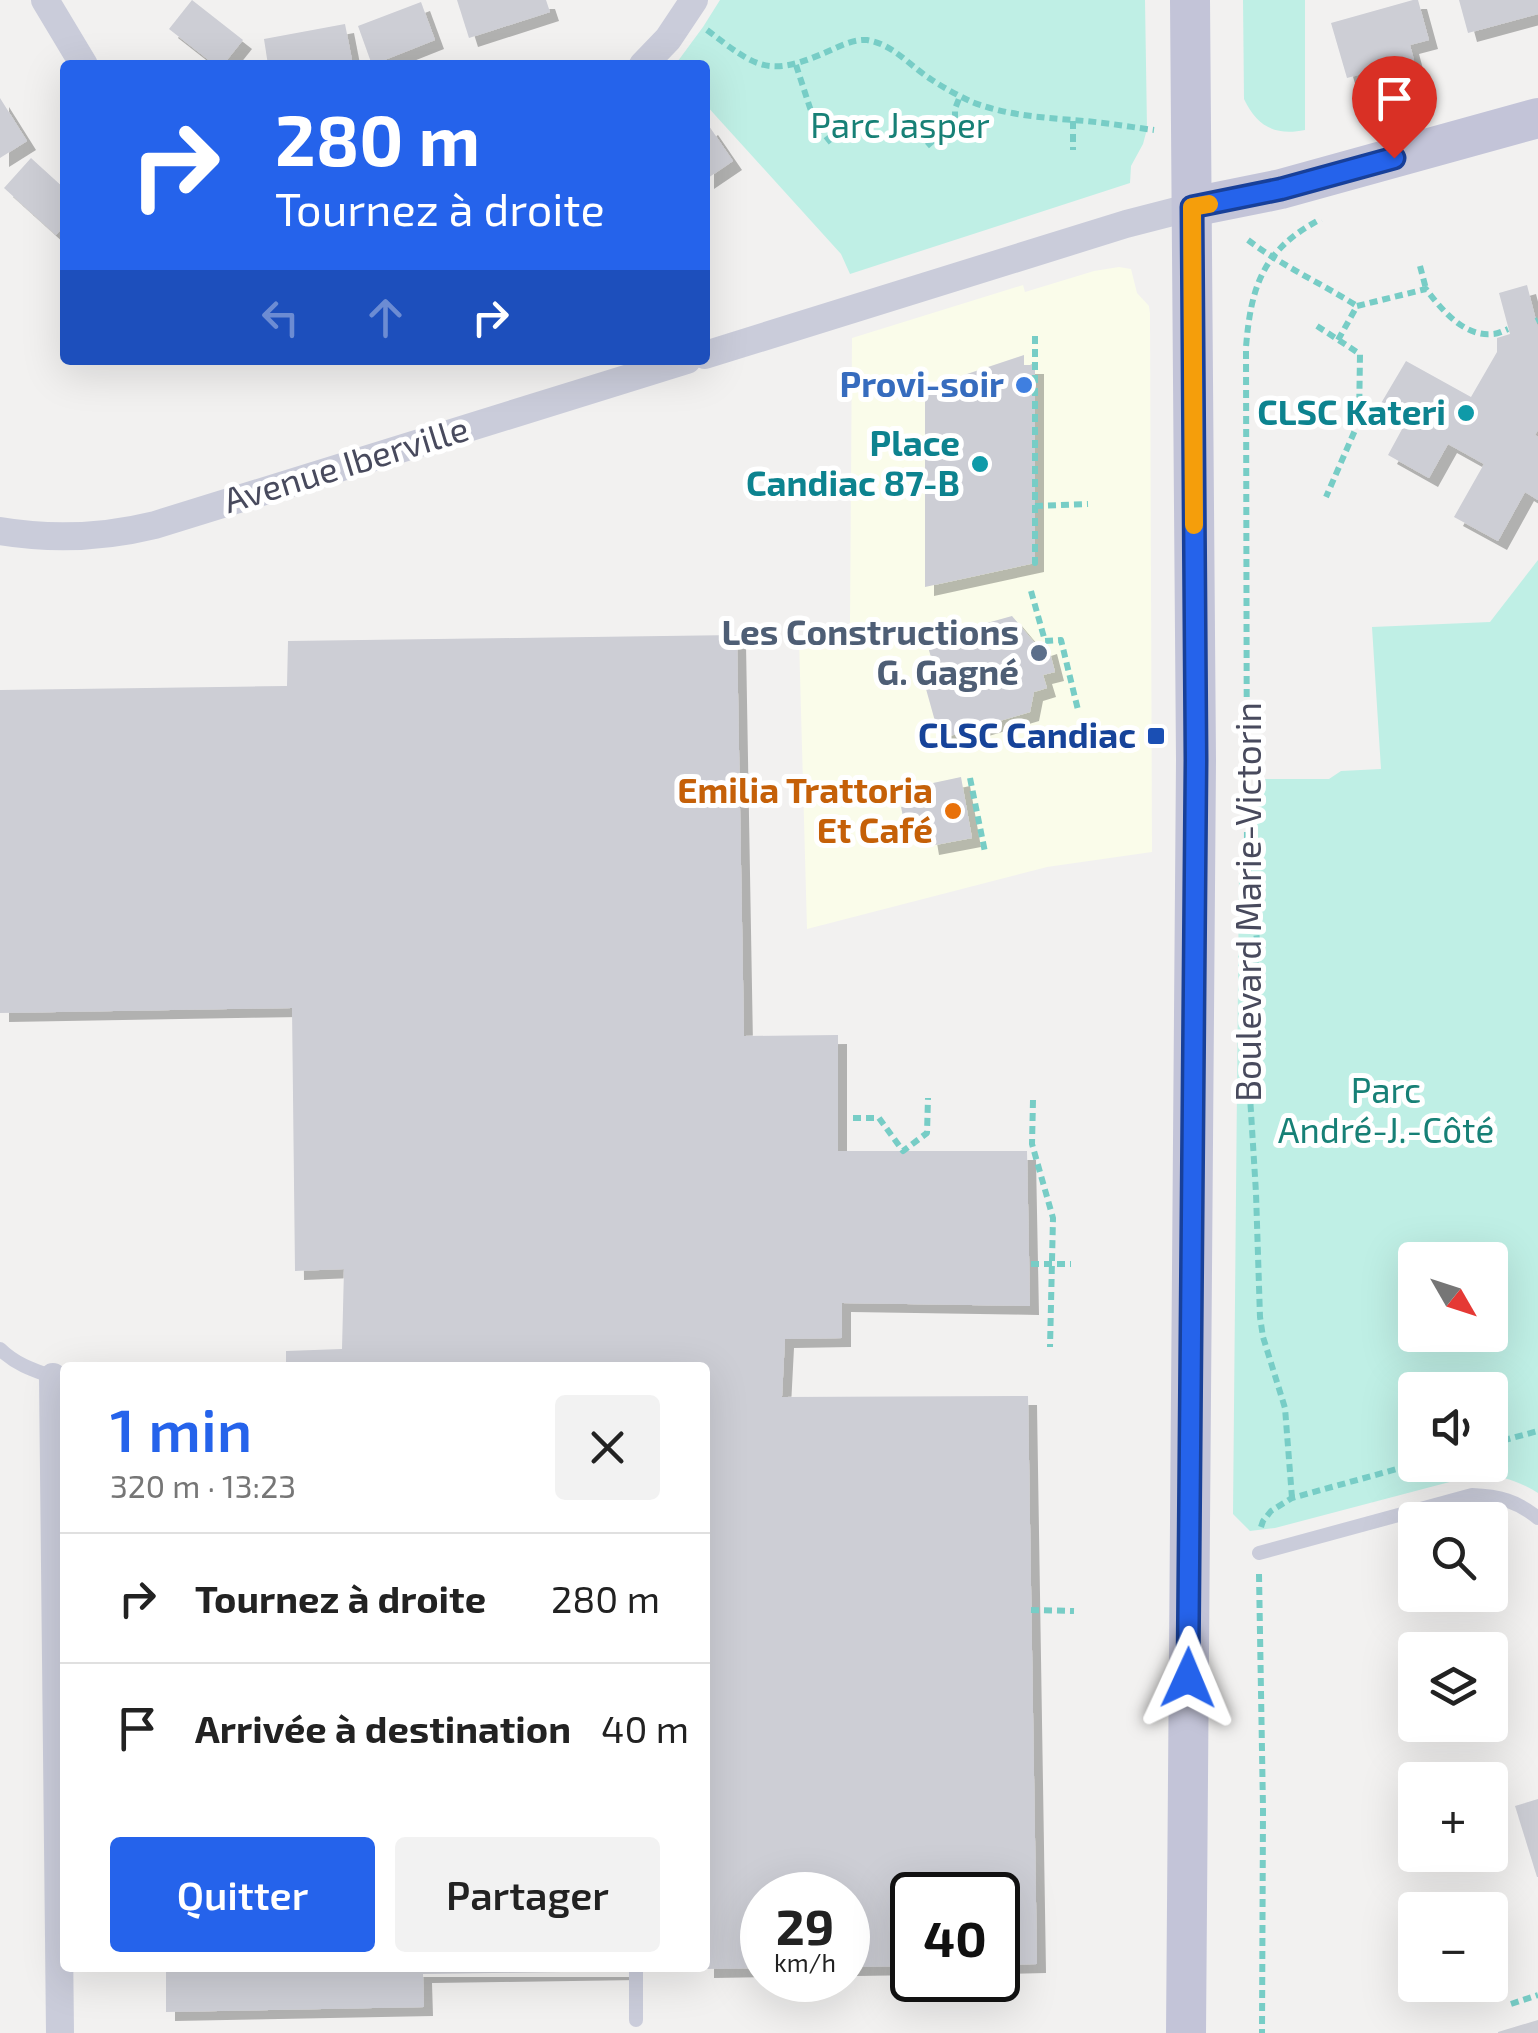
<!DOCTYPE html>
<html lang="fr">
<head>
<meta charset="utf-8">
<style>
	:root { --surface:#fff; --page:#f2f2f2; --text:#222; --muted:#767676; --line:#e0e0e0; --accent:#2563eb }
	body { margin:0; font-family:"Exo 2",sans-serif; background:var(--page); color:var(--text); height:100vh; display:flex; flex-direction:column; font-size:38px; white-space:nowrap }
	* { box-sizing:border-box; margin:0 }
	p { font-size:32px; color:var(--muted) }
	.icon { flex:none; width:55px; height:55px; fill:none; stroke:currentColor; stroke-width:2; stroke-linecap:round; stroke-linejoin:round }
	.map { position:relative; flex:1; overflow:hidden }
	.details { position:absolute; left:60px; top:1362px; width:650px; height:610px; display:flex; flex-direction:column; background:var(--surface); border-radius:10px; box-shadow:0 10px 40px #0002 }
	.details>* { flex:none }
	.banner { position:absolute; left:60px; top:60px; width:650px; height:305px; border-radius:10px; box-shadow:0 10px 40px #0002; background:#2563eb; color:#fff; overflow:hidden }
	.needle { width:65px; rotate:129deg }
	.fabs { position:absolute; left:1398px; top:1242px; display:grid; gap:20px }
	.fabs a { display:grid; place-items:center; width:110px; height:110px; border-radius:10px; background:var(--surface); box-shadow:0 10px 40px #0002; font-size:50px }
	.speed { position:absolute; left:740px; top:1872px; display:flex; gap:20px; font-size:50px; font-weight:700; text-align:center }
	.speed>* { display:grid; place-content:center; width:130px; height:130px; border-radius:50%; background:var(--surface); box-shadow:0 10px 40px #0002; line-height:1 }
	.speed small { font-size:25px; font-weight:400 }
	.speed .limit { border:5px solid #111; border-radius:15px; background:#fff; color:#111 }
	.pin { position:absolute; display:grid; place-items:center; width:85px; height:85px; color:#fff; margin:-102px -42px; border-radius:50% 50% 50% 0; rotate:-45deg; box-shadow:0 0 10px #0007 }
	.pin .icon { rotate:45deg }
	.me { position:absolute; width:110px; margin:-55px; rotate:1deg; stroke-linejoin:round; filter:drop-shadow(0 0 8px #0008) }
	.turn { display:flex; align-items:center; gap:35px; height:210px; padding:0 50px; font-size:45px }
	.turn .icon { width:130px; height:130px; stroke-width:2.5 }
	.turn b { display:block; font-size:70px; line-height:85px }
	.lanes { display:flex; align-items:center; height:95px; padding:0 50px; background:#0003; justify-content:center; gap:50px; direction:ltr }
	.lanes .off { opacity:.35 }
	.round { display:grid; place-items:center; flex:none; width:105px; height:105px; border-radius:10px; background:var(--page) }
	.head { display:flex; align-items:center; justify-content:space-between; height:170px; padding:0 50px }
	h1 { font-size:60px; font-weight:600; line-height:75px; color:var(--accent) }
	.action { display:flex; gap:20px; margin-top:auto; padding:20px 50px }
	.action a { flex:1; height:115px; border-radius:10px; background:var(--accent); color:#fff; font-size:40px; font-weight:600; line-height:115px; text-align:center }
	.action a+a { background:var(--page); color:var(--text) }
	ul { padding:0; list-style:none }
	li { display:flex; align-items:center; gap:30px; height:130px; padding:0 50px; border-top:2px solid var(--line) }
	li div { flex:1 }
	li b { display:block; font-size:38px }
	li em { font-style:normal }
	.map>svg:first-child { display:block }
</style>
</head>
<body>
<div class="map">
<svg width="1538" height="2033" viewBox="0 0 1538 2033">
	<defs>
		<filter id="shadow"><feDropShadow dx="9" dy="9" stdDeviation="0" flood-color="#0004"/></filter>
	</defs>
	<rect width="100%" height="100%" fill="#f2f1f0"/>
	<!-- commercial -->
	<path fill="#fafcea" d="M1119 267 1131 269 1137 293 1149 306 1150 314 1152 852 1047 867 807 929 799 638 850 624 852 338 1023 285 1025 292 1094 271Z"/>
	<!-- green -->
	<g fill="#bfefe5" fill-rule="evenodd">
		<path d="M720 0H1145L1147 129 1143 144 1131 166 1130 183 850 274 841 254 705 104V65H675L703 27Z"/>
		<path d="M1243 0H1305V130C1276 136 1257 127 1244 99Z"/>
		<path d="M1538 560V1493C1519 1481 1501 1476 1480 1474L1275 1528 1250 1531 1233 1514 1239 875 1255 857V784L1262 779H1329L1341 771 1381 769 1372 627 1490 622ZM1490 1260V1335H1415V1260ZM1415 1390H1490V1465H1415Z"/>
	</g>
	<!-- building -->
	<g fill="#cdced5" filter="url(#shadow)">
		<path d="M192 0 243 40 223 65H215L169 29Z"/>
		<path d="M457 0H546L550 12 469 38Z"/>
		<path d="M1413 0H1418L1429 40 1410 45 1414 60 1347 78 1331 23Z"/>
		<path d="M1459 0H1538V14L1468 33Z"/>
		<path d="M421 2 435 40 372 65 358 26Z"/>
		<path d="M345 24 353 65H268L264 39Z"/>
		<path d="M0 98 27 141 0 158Z"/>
		<path d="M709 126 733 161 705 180V129Z"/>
		<path d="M31 158 65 189V225L56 235 4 188Z"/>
		<path d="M1527 285 1538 328V430L1535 435 1538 437V500L1525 492 1498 541 1454 517 1484 464 1448 444 1429 478 1388 455 1407 420 1380 405 1406 361 1471 397 1497 352V338L1510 334 1499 293Z"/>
		<path d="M1024 355V365H1035V563L925 587V388Z"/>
		<path d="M1012 616 1039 648 1048 645 1055 672 1043 675 1047 688 1034 692 1030 712 940 739 926 689 939 685 926 640Z"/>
		<path d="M737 635 744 1036 838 1035V1151H1027L1030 1306 842 1303V1338L785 1339 782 1397 1028 1396 1037 1964 998 1965V1895H912V1966L848 1967V1895H762V1968L705 1969V1368H286V1351L342 1349 344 1269 295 1271 292 1008 0 1013V690L287 686 288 641Z"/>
		<path d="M961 777 972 838 930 846 928 834 911 837 910 831H906L901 807 919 804 917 794 935 790 933 783Z"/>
		<path d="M1538 1799V1877H1537L1515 1806Z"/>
		<path d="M166 1968H630V1971L423 1974 424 2007 166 2012Z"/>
		<path d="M1538 2020V2033H1498V2032Z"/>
	</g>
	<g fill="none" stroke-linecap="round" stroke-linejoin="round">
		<!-- path -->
		<g stroke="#77cdc6" stroke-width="6" stroke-dasharray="8 5" stroke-linecap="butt">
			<path d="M707 30C758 69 769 78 831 50 842 45 855 39 867 40 893 44 911 67 932 80 944 88 959 96 972 102 1008 116 1048 118 1085 121 1108 123 1131 127 1154 130"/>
			<path d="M796 65 811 111 820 129 833 145"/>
			<path d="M1073 121V150"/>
			<path d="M927 146 955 121V109L960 96"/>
			<path d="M1248 240C1282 266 1321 283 1357 306"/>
			<path d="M1420 266 1426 289"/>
			<path d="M1536 321 1538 320"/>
			<path d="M1317 326 1360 354 1359 421 1326 497"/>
			<path d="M1035 336V563V560"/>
			<path d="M1338 340 1357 306 1426 289C1441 309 1464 337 1492 334 1498 334 1503 331 1508 329"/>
			<path d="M1035 506 1088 504"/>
			<path d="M1031 591 1045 641 1061 640 1078 710"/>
			<path d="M970 778 985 852"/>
			<path d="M1033 1100 1032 1144 1053 1218 1050 1347"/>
			<path d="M853 1118H879L903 1151 927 1133 928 1098"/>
			<path d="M1031 1264H1071"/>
			<path d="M1490 1444 1538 1431"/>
			<path d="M1292 1498 1285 1408 1263 1337 1260 1317 1256 1193 1249 1080 1257 940 1247 858 1246 347C1251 286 1263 249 1321 219"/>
			<path d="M1261 1527 1263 1521 1271 1511 1292 1498 1415 1464"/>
			<path d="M1259 1574 1263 1809 1262 2033"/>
			<path d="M1031 1610 1074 1611"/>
			<path d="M1511 2004 1538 1995"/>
		</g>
		<!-- lane -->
		<g stroke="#caccda" stroke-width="14">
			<path d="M0 1349C15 1364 33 1370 53 1377"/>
			<path d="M1259 1553 1472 1495C1499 1496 1517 1501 1538 1518"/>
			<path d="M636 1971V2020"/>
		</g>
		<!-- street -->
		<g stroke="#caccda" stroke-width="28">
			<path d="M45 0 84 65"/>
			<path d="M643 65 668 39 694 0"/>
			<path d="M705 355 1126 224 1192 207"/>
			<path d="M0 531C53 540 102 538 155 525L687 360"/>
			<path d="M53 1377 60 2033"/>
		</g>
		<!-- secondary -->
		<g stroke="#c3c4d8" stroke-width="40">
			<path d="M1192 207 1281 189 1538 118"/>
			<path d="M1186 2033 1196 760 1190 0"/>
		</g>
	</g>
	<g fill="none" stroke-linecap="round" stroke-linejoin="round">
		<defs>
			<path id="route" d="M1188 1678 1196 760 1192 207 1281 189 1394 158"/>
		</defs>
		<!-- route casing -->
		<use href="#route" stroke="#184099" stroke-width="25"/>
		<!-- route -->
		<use href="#route" stroke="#2563eb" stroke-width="18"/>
		<!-- slow -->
		<path stroke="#f59e0b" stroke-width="18" d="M1194 525 1192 207 1209 204"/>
	</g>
	<!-- markers -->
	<circle fill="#3f7fe0" stroke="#fff" stroke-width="4" cx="1024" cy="385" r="10"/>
	<g fill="#0f9aa8" stroke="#fff" stroke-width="4">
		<circle cx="1466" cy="413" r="10"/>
		<circle cx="980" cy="464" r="10"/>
	</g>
	<circle fill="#5c6f8a" stroke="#fff" stroke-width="4" cx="1039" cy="653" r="10"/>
	<rect fill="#1a4fb4" stroke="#fff" stroke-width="4" x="1146" y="726" width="20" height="20" rx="5"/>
	<circle fill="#e8710a" stroke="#fff" stroke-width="4" cx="953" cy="811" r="10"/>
	<g text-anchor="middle" stroke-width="10" stroke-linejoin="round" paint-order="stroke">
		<!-- park labels -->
		<g font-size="35" fill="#178076" stroke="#fff">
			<text x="900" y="138">Parc Jasper</text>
			<text x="1386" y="1103">Parc<tspan x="1386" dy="40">André-J.-Côté</tspan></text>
		</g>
		<!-- shop labels -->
		<g font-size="35" font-weight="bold" fill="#366cbe" stroke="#fff" text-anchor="end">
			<text x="1004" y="397">Provi-soir</text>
		</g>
		<!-- culture labels -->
		<g font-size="35" font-weight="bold" fill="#0d838f" stroke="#fff" text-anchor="end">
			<text x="1446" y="425">CLSC Kateri</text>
			<text x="960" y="456">Place<tspan x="960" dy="40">Candiac 87-B</tspan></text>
		</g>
		<!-- street labels -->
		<g font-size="35" fill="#484a5d" stroke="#fff">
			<text transform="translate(346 465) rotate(-17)" y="12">Avenue Iberville</text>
			<text transform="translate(1249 902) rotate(-90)" y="12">Boulevard Marie-Victorin</text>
		</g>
		<!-- service labels -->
		<g font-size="35" font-weight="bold" fill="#4e5e75" stroke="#fff" text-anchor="end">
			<text x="1019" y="645">Les Constructions<tspan x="1019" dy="40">G. Gagné</tspan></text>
		</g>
		<!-- transit labels -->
		<g font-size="35" font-weight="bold" fill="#164399" stroke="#fff" text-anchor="end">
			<text x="1136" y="748">CLSC Candiac</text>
		</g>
		<!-- food labels -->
		<g font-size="35" font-weight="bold" fill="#c56008" stroke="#fff" text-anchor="end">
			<text x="933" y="803">Emilia Trattoria<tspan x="933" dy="40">Et Café</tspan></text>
		</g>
	</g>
</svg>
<div class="fabs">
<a><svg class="needle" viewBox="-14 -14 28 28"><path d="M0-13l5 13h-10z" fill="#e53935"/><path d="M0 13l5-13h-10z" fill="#767676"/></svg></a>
<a><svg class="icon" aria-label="sound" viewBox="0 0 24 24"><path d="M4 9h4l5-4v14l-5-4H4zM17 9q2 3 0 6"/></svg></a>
<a><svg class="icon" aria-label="search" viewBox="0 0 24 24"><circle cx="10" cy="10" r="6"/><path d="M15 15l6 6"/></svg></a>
<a><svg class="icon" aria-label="layers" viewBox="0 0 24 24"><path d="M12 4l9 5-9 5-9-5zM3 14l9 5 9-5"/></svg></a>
<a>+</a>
<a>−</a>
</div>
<div class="speed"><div>29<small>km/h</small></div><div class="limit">40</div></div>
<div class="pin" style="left:1394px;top:158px;background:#d93025"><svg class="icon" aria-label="arrive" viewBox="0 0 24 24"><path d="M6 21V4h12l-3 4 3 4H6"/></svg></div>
<svg class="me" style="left:1188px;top:1678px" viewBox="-20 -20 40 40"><path d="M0-17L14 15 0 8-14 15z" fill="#2563eb" stroke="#fff" stroke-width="4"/></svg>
<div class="banner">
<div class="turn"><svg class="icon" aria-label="right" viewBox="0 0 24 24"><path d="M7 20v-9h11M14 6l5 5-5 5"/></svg><div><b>280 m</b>Tournez à droite</div></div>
<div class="lanes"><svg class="icon off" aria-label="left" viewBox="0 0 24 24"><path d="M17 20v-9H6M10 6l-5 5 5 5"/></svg><svg class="icon off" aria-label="ahead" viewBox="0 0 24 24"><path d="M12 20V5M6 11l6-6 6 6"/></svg><svg class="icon" aria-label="right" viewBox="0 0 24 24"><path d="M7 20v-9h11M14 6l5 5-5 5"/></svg></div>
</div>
<section class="details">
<div class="head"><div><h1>1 min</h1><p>320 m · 13:23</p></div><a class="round"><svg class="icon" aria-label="close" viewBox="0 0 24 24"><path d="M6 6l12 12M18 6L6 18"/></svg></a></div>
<ul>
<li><svg class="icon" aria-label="right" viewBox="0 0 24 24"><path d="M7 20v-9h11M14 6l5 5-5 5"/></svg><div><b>Tournez à droite</b></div><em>280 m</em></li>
<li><svg class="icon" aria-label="arrive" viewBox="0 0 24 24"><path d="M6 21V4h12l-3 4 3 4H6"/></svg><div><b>Arrivée à destination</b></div><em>40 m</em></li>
</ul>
<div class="action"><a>Quitter</a><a>Partager</a></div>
</section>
</div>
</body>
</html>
